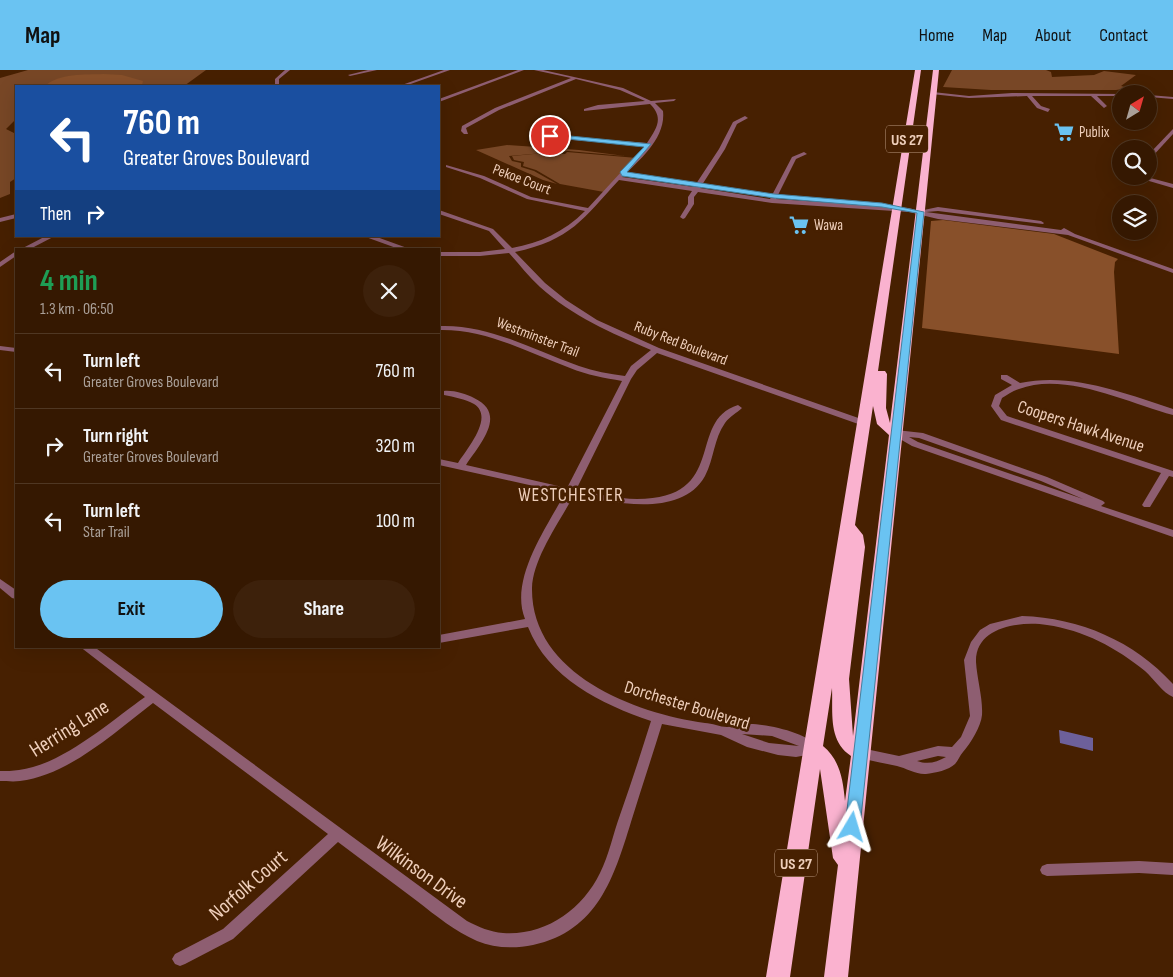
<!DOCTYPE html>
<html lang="en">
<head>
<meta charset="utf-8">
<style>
	:root { --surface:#351801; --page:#3d210b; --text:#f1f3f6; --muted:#aaa099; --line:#4f3723; --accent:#6ac3f2 }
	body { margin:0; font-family:"Sofia Sans Condensed",sans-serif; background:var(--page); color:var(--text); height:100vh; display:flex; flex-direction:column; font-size:19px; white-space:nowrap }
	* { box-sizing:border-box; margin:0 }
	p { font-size:16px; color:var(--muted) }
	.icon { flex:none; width:28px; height:28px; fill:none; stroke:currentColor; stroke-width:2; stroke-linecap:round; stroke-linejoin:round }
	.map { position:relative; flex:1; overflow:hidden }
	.side { position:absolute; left:15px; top:178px; width:425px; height:400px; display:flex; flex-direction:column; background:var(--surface); border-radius:0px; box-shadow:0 5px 20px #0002,0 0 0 1px var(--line) }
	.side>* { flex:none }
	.top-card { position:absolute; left:15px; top:15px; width:425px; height:152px; border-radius:0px; box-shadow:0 5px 20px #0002,0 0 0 1px var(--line); background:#1a4fa0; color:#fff; overflow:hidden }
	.needle { width:32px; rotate:37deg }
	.controls { position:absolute; left:1112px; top:15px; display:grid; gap:10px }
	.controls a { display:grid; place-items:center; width:45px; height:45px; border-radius:50%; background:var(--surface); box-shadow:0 5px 20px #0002,0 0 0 1px var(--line); font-size:25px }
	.pin { position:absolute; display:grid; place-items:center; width:42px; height:42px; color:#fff; margin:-21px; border:2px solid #fff; border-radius:50%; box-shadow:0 1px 5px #0007 }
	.me { position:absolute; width:55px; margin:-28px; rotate:7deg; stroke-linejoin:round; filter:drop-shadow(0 0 4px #0008) }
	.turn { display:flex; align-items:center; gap:18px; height:105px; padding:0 25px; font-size:22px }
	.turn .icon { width:65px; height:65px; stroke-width:2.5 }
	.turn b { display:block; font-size:35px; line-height:42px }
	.then { display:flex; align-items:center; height:48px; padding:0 25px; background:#0003; gap:10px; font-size:19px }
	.round { display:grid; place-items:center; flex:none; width:52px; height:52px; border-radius:26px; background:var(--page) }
	.summary { display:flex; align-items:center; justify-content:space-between; height:85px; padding:0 25px }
	h1 { font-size:30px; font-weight:700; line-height:38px; color:#1e9e55 }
	.action { display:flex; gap:10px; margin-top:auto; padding:10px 25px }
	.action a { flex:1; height:58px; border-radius:30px; background:var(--accent); color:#111; font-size:20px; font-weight:700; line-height:58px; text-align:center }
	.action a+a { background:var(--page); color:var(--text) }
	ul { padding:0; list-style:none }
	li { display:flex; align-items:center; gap:15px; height:75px; padding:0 25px; border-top:1px solid var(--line) }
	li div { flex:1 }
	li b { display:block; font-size:19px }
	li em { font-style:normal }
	header { display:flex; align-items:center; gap:30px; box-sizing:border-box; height:70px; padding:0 25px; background:var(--accent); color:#111 }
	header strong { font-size:24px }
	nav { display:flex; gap:28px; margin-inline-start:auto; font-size:18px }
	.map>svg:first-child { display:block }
</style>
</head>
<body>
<header>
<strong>Map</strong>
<nav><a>Home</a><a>Map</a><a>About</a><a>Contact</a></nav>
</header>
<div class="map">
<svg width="1173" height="907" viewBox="0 0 1173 907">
	<rect width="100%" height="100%" fill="#472001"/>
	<!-- green -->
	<g fill="#784726">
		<path d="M28 0H206L184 16 47 14 45 16H16V49L6 59 16 64V108L10 112V124L0 128V8Z"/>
		<path d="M952 0H1046L1051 2 1052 7 1094 5 1104 1 1136 5 1121 16 1129 18 1116 20H991L943 17Z"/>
		<path d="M507 75 579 80 625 86 568 81 509 86 512 91 521 93V97L534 101 557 114 543 110 476 80Z"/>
		<path d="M567 82 637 88 604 122 560 114 536 100 523 96 524 92 514 90 512 86 544 83 565 84Z"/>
	</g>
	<!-- forest -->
	<g fill="#88502a">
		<path d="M103 4 122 5 143 11 142 15 45 16C59 3 85 5 103 4Z"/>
		<path d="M943 150 1054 164 1118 189 1115 192 1114 202 1119 284 922 258 931 151Z"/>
	</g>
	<!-- water -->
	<path fill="#6d609a" d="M1059 660 1093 668V681L1060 673Z"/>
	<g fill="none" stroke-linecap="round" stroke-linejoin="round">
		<!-- street -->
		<g fill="#8e5e71" fill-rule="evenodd">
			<path d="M285 0H290L279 9V16H275V9Z"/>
			<path d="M368 0H377L350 6 348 5Z"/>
			<path d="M444 0H450L405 16H399Z"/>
			<path d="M518 0H524L439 32V29Z"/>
			<path d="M534 0H543L623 18 651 31 676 29 674 31 655 33 663 41C666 68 640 90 622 107L694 117 719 79 733 52 745 46 748 48 737 54 725 79 700 118 770 129 792 87 804 82 807 84 796 89 776 129 909 138 919 141 938 137 1041 151 1044 153 1043 154 938 141 926 142 1061 160 1064 158 1075 164 1173 199V203L1068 165 938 149 909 142 772 133 698 122 694 127V134L685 148 683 149 680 147 688 134V127L692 121 619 110C583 149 571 170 515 182L545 213 566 230 597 250 659 278 867 351 868 353 867 355H861L657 283 637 300 631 309 576 420C596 423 617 429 637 429 729 429 686 351 738 335L742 338C737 343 730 346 725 353 714 368 714 389 705 406 681 449 612 432 574 425 560 451 533 488 532 518 531 604 634 643 705 653 712 653 720 657 727 657 735 657 742 654 750 654 767 654 811 663 819 679L817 683 796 687 778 685 747 677 721 665 662 654C652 687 641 719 631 752 614 807 598 861 533 875 514 879 494 878 477 871 455 861 436 846 417 831 391 811 364 792 338 772L233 869 185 894 180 896 175 894 172 889 175 884 223 859 328 764 153 633C115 662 69 705 20 711 13 712 6 711 0 711V701C6 701 13 701 19 700 62 695 111 651 145 627L79 576H93L467 851C479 857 490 862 503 863 545 866 582 840 600 803 609 785 613 764 620 745 631 714 641 683 651 651 601 634 548 608 528 557L439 573V565L525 549C509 509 547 457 565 423L439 395V389L458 393C466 380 495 347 474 334 465 329 454 327 444 325V321C453 320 466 324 474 328 508 344 480 374 466 395L567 418 622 311C605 308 587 305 570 298 526 282 487 259 439 260V256C490 254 532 280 579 296 594 301 609 304 625 306L631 296 651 280C611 263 572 246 540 217 529 207 519 194 509 183L480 186H439V182H480L505 179 489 161 439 144V140L493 159 512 178C540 173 564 162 585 141L527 129 480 108 446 97V95L484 106 531 127 588 138 645 76 550 68 548 67V65L647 73C657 58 664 48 650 34L584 41V39L598 35 645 31 620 20 576 9 499 40 466 58 468 64H464L461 61 462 56 495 38 571 8ZM742 664 772 666 799 676 769 673Z"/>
			<path d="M933 22 969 26 1012 23 1122 24 1121 26H1097L1107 36 1104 38 1091 26H1032L1041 36 1050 39 1048 42 1037 38 1027 26 969 28 931 24Z"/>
			<path d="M1149 25 1173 27V29L1149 27Z"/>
			<path d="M1173 59V64L1151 88 1149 89V84Z"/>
			<path d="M1132 106H1143L1173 114V118Z"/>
			<path d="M16 144V148L0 152V148Z"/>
			<path d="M46 166H55L30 179H21Z"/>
			<path d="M363 166H374L410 179H399Z"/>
			<path d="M16 181V186L0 197V192Z"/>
			<path d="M0 276 16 278V282L0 280Z"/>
			<path d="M1001 305H1007L1020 313C1072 302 1124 323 1173 339V345C1129 333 1064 301 1019 319 1013 321 1007 325 1002 328L999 336 1007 346 1173 401V407L1169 406 1150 437H1144L1142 435 1161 403 1001 350 991 336 995 325 1012 315 1001 309Z"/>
			<path d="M896 360 923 363 1047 407 1103 431 1105 433 1101 436 1173 460V467L912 376 893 365 892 363 893 361ZM909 367 919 368 1041 411 1083 429 918 372Z"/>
			<path d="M0 509 16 520V529L12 528 0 518Z"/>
			<path d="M1022 546C1080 548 1134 571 1173 614V627C1163 623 1154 609 1145 601 1117 578 1083 560 1047 555 1021 551 975 556 976 592 977 609 983 628 982 645 981 656 971 673 963 682 960 685 958 691 955 694 949 700 935 703 926 704 917 705 906 698 897 696 884 693 870 691 856 687L855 683 856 679 861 678 899 686 938 676 952 677 961 667 970 646 964 590 971 572 980 560 990 554ZM938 686 946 687C937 692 928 695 917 691Z"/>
			<path d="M1139 791 1173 793V805L1139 803 1047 806 1042 804 1040 800 1042 796 1047 794Z"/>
		</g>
		<!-- highway -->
		<path fill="#fab2cf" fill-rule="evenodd" d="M915 0H921L878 301H885L887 304 886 338 890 353 933 0H939L848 907H824L838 795 833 788 820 699 790 907H766ZM873 336 877 354 889 365 853 666 849 609 865 477 863 465 855 455ZM832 618C833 643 828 671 851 686L845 731C843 710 840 690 823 676Z"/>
	</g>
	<!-- route -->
	<path fill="#6ac3f2" stroke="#457f9d" d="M550 64 651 74 627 102 774 124 882 133 924 142 860 757 858 762 852 764 847 762 845 757 917 143 882 137 774 128 622 106 620 102 644 77 548 67Z"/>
	<!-- icons -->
	<defs>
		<symbol id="supermarket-bare" viewBox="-9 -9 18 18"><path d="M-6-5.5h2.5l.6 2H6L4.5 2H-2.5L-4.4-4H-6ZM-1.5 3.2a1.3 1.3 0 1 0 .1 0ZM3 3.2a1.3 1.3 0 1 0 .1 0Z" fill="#6ac3f2" stroke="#472001" stroke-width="2.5" paint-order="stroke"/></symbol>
	</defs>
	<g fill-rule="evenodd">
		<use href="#supermarket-bare" x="1050" y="48" width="28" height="28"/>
		<use href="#supermarket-bare" x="785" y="141" width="28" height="28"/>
	</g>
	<g text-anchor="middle" stroke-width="5" stroke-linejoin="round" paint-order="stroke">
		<!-- far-poi labels -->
		<g font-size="15" fill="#eeceba" stroke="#472001" text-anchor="start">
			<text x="1079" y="67">Publix</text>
			<text x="814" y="160">Wawa</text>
		</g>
		<!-- far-street labels -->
		<g font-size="15" fill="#eeceba" stroke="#472001">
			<text transform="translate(522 109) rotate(21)" y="5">Pekoe Court</text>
			<text transform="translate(538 267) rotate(21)" y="5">Westminster Trail</text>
			<text transform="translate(681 273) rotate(21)" y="5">Ruby Red Boulevard</text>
		</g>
		<!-- shield labels -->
		<g fill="#472001" stroke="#bc9a82" stroke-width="1">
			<rect x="886" y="55.5" width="42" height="27" rx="4"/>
			<rect x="775" y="779.5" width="42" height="27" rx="4"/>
		</g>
		<g font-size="16" font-weight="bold" fill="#eeceba">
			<text x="907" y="75">US 27</text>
			<text x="796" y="799">US 27</text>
		</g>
		<!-- street labels -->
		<g font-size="18" fill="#eeceba" stroke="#472001">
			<text transform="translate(1081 356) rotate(18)" y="6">Coopers Hawk Avenue</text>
			<text transform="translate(687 635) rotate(17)" y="6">Dorchester Boulevard</text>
		</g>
		<!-- neighbourhood labels -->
		<g font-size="19" letter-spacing="1" fill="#eeceba" stroke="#472001">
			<text x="571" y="431">WESTCHESTER</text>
		</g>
		<!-- near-street labels -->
		<g font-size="21" fill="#eeceba" stroke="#472001">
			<text transform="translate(69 658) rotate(-32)" y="7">Herring Lane</text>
			<text transform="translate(422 802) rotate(36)" y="7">Wilkinson Drive</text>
			<text transform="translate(248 815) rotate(-41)" y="7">Norfolk Court</text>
		</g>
	</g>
</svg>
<div class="controls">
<a><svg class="needle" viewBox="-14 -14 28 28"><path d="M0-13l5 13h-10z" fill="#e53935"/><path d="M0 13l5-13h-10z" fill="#aaa099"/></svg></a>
<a><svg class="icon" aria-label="search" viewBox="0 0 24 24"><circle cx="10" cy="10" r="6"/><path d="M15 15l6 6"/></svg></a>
<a><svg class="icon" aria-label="layers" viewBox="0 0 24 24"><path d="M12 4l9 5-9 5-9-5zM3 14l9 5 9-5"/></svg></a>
</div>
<div class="pin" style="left:550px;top:66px;background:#d93025"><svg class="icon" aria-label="arrive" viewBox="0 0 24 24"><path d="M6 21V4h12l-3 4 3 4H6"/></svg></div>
<svg class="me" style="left:852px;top:757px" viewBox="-20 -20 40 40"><path d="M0-17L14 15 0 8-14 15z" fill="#6ac3f2" stroke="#fff" stroke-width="4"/></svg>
<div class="top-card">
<div class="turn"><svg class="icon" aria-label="left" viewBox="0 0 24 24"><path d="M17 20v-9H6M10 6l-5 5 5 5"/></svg><div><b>760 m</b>Greater Groves Boulevard</div></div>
<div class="then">Then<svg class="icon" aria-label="right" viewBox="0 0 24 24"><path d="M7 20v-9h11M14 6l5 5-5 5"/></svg></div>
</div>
<section class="side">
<div class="summary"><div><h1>4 min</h1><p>1.3 km · 06:50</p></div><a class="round"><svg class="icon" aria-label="close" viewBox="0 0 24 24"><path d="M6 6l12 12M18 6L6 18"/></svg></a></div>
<ul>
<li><svg class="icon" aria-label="left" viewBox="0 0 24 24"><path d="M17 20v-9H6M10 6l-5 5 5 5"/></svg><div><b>Turn left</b><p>Greater Groves Boulevard</p></div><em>760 m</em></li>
<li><svg class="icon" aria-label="right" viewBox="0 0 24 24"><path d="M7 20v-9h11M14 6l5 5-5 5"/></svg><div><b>Turn right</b><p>Greater Groves Boulevard</p></div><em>320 m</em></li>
<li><svg class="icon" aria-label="left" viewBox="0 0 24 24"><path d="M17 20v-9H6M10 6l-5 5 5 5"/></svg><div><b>Turn left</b><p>Star Trail</p></div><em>100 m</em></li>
</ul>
<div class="action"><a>Exit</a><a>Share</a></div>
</section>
</div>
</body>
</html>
